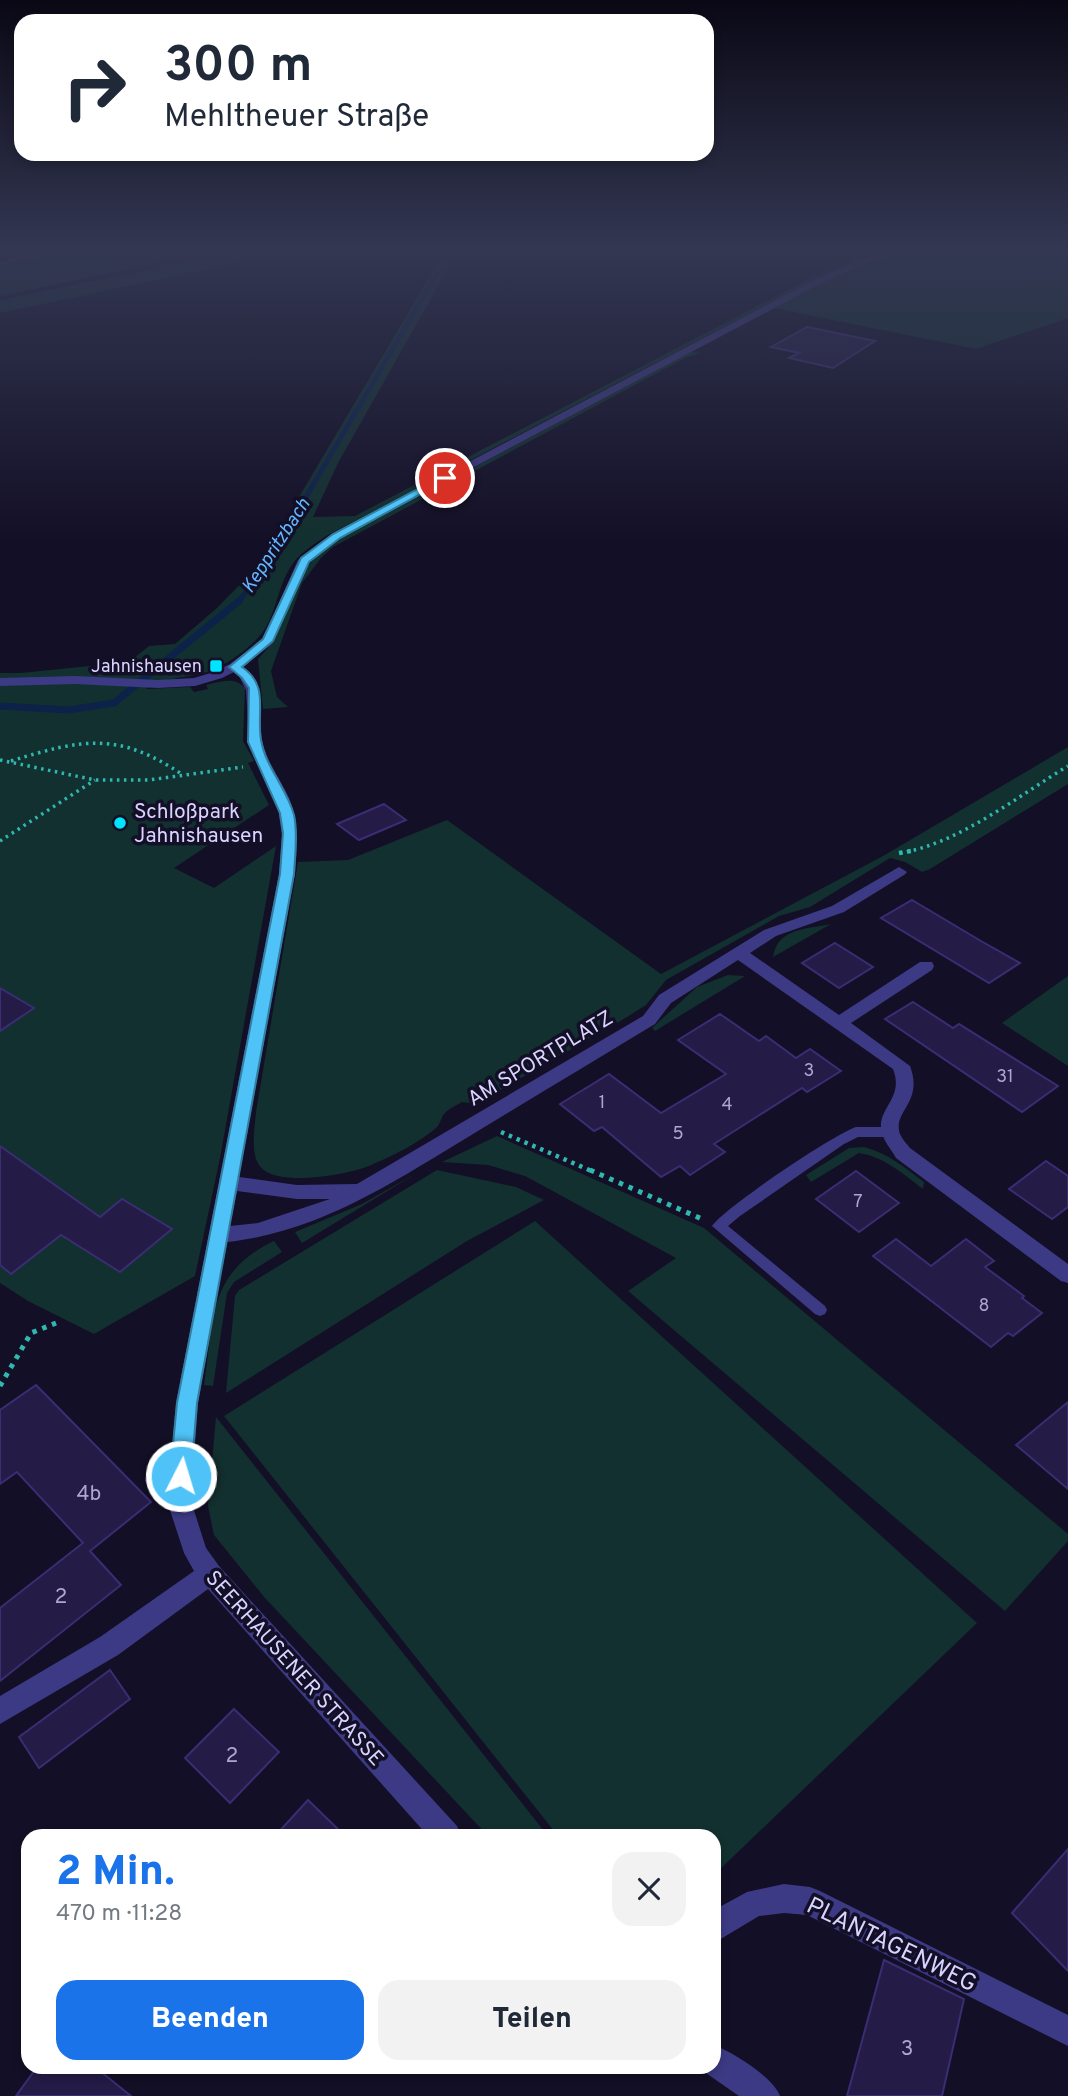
<!DOCTYPE html>
<html lang="de">
<head>
<meta charset="utf-8">
<style>
	:root { --surface:#fff; --page:#f2f2f3; --text:#1f2937; --muted:#747a83; --accent:#1a73e8 }
	body { margin:0; font-family:Overpass,sans-serif; background:var(--page); color:var(--text); height:100vh; display:flex; flex-direction:column; font-size:26px; white-space:nowrap }
	* { box-sizing:border-box; margin:0 }
	p { font-size:23px; color:var(--muted) }
	.icon { flex:none; width:38px; height:38px; fill:none; stroke:currentColor; stroke-width:2; stroke-linecap:round; stroke-linejoin:round }
	.map { position:relative; flex:1; overflow:hidden }
	.drawer { position:absolute; left:21px; top:1829px; width:700px; height:245px; display:flex; flex-direction:column; background:var(--surface); border-radius:21px; box-shadow:0 4px 10px #0003 }
	.drawer>* { flex:none }
	.guide { position:absolute; left:14px; top:14px; width:700px; height:147px; border-radius:21px; box-shadow:0 4px 10px #0003; background:#fff; color:var(--text); overflow:hidden }
	.pin { position:absolute; display:grid; place-items:center; width:60px; height:60px; color:#fff; margin:-30px; border:4px solid #fff; border-radius:50%; box-shadow:0 2px 7px #0007 }
	.me { position:absolute; width:77px; margin:-38px; rotate:5deg; stroke-linejoin:round; filter:drop-shadow(0 0 5px #0008) }
	.turn { display:flex; align-items:center; gap:24px; height:147px; padding:0 35px; font-size:32px }
	.turn .icon { width:91px; height:91px; stroke-width:2.5 }
	.turn b { display:block; font-size:49px; line-height:60px }
	.round { display:grid; place-items:center; flex:none; width:74px; height:74px; border-radius:21px; background:var(--page) }
	.summary { display:flex; align-items:center; justify-content:space-between; height:119px; padding:0 35px }
	h1 { font-size:42px; font-weight:800; line-height:52px; color:var(--accent) }
	.primary-button { display:flex; gap:14px; margin-top:auto; padding:14px 35px }
	.primary-button a { flex:1; height:80px; border-radius:21px; background:var(--accent); color:#fff; font-size:28px; font-weight:800; line-height:80px; text-align:center }
	.primary-button a+a { background:var(--page); color:var(--text) }
	.map>svg:first-child { display:block }
</style>
</head>
<body>
<div class="map">
<svg width="1068" height="2096" viewBox="0 0 1068 2096">
	<rect width="100%" height="100%" fill="#130f26"/>
	<!-- green -->
	<g fill="#12302f">
		<path d="M69 249H224L0 296V267Z"/>
		<path d="M250 249H302L0 313V300H2Z"/>
		<path d="M440 249H459L338 463 313 517 355 516 813 277 877 249H898L852 262 817 278 326 536C313 545 298 554 290 568 276 590 276 621 256 640 243 653 224 666 207 672 183 679 168 676 146 689L190 687 194 692 208 689 206 685C220 682 234 676 245 688L243 741 254 761 248 763 269 805 174 868 214 888 276 846 220 1158 195 1276 94 1334 28 1301 0 1283V673H21L129 662 149 646 175 644 217 608 252 572 286 519 437 264Z"/>
		<path d="M916 249H1068V318L976 349 774 308 857 265Z"/>
		<path d="M691 352 701 353 687 357 333 547 321 558 302 583 271 671 277 697 288 707 263 709 258 659C286 632 286 599 307 568 315 556 327 548 339 539Z"/>
		<path d="M1068 747V784L930 869 922 872 905 862 890 858 810 907 779 916 666 980 646 1005 627 1017 476 1104 462 1102C457 1105 448 1109 444 1114 441 1118 440 1124 437 1127 421 1142 387 1159 366 1167 345 1175 273 1188 259 1165 250 1152 255 1126 256 1112L298 862 348 860 447 820 661 974 883 856Z"/>
		<path d="M831 924 773 957C777 928 807 929 831 924Z"/>
		<path d="M728 975 745 976 655 1031 652 1028 697 987Z"/>
		<path d="M1068 976V1066L1002 1023Z"/>
		<path d="M497 1136 704 1228 1068 1534V1541L1005 1611 628 1291 676 1258 525 1176 488 1165 442 1162Z"/>
		<path d="M864 1147C888 1153 905 1168 924 1182L923 1189C903 1174 885 1157 859 1153L811 1182 806 1175 849 1148Z"/>
		<path d="M437 1170 516 1187 544 1200 467 1241 226 1393 235 1296 239 1290Z"/>
		<path d="M417 1173 302 1243 295 1232 362 1204Z"/>
		<path d="M535 1221 977 1623 714 1875V1836H558L224 1416Z"/>
		<path d="M274 1241 282 1252 234 1282 227 1293 213 1386 204 1385C214 1320 207 1273 274 1241Z"/>
		<path d="M216 1417 548 1836H488L265 1598 214 1535 208 1506Z"/>
	</g>
	<g fill="none" stroke-linecap="round" stroke-linejoin="round">
		<!-- stream-far2 -->
		<path stroke="#0c2248" stroke-width="4.5" d="M360 405 451 249"/>
		<!-- stream-far1 -->
		<path stroke="#0c2248" stroke-width="5" d="M238 602 261 574 361 403"/>
		<!-- stream -->
		<path stroke="#0c2248" stroke-width="7" d="M0 706 68 710 114 703 240 600"/>
	</g>
	<!-- building -->
	<g fill="#241b47" stroke="#3b2d73" stroke-width="2">
		<path d="M807 327 875 341 833 368 789 358 799 353 771 347Z"/>
		<path d="M384 804 406 820 359 840 337 824Z"/>
		<path d="M912 900 981 941 1020 963 989 983 881 918Z"/>
		<path d="M835 943 873 967 839 988 802 963Z"/>
		<path d="M0 988 34 1008 0 1031Z"/>
		<path d="M913 1002 953 1028 959 1024 1058 1086 1022 1112 885 1019Z"/>
		<path d="M720 1014 759 1041 766 1036 796 1058 810 1049 841 1071 807 1092 802 1088 714 1144 725 1152 690 1175 680 1166 661 1177 602 1127 594 1131 560 1104 609 1074 661 1113 726 1074 678 1040Z"/>
		<path d="M0 1146 100 1217 122 1199 172 1229 120 1272 61 1235 11 1274 0 1265Z"/>
		<path d="M1046 1161 1068 1176V1207L1052 1219 1009 1189Z"/>
		<path d="M856 1171 899 1203 859 1232 816 1199Z"/>
		<path d="M896 1239 931 1266 966 1239 994 1261 985 1267 1024 1296 1022 1298 1042 1313 1013 1336 1008 1333 991 1347 873 1256Z"/>
		<path d="M36 1385 151 1502 90 1551 121 1585 0 1681V1608L83 1543 17 1472 0 1484V1410Z"/>
		<path d="M1068 1402V1489L1016 1445Z"/>
		<path d="M110 1670 130 1699 39 1768 19 1737Z"/>
		<path d="M234 1709 279 1752 230 1803 185 1758Z"/>
		<path d="M308 1800 345 1836H275Z"/>
		<path d="M1068 1849V1971L1012 1913Z"/>
		<path d="M884 1960 964 1999 942 2096H847Z"/>
		<path d="M37 2067H95L131 2096H16Z"/>
	</g>
	<g fill="none" stroke-linecap="round" stroke-linejoin="round">
		<!-- path-far2 -->
		<g stroke="#2fb8b0" stroke-width="3.5" stroke-dasharray="2.5 4.5" stroke-linecap="butt">
			<path d="M0 760 95 780H149L243 767"/>
			<path d="M11 761C82 739 118 731 183 775"/>
			<path d="M0 841 95 780"/>
			<path d="M900 853C958 844 1018 796 1068 766"/>
		</g>
		<!-- path-far1 -->
		<g stroke="#2fb8b0" stroke-width="4.5" stroke-dasharray="3.5 5" stroke-linecap="butt">
			<path d="M899 853 911 851"/>
			<path d="M501 1132 594 1172"/>
		</g>
		<!-- path -->
		<g stroke="#2fb8b0" stroke-width="5" stroke-dasharray="4.5 6" stroke-linecap="butt">
			<path d="M590 1170 702 1219"/>
			<path d="M0 1386 31 1333 56 1323"/>
		</g>
		<!-- service -->
		<path fill="#3d3a85" fill-rule="evenodd" d="M856 1127H890L895 1129 897 1132 895 1135 890 1137H858L844 1144 740 1216 728 1226 825 1306 827 1310 825 1314 820 1316 815 1314 712 1226C724 1208 834 1134 856 1127Z"/>
		<!-- minor -->
		<g fill="#3d3a85" fill-rule="evenodd">
			<path d="M50 249H64L0 266V262Z"/>
			<path d="M234 663C271 675 256 716 263 744 268 764 281 780 289 798 299 822 297 849 295 874L239 1177 297 1185 357 1184 643 1016 659 995 764 930 832 906 899 867 907 872 904 875 844 912 776 936 750 953 839 1015 920 962H932L934 966 932 970 851 1023 910 1066C924 1103 892 1111 900 1134 902 1139 907 1144 910 1148L1068 1264V1283L1061 1281 896 1158C892 1150 884 1142 882 1133 875 1109 905 1099 893 1069L738 960 671 1003 655 1024C594 1061 534 1097 473 1134 395 1181 320 1232 227 1242L198 1403 191 1501 206 1548 219 1566 457 1826 461 1836H428L208 1589 118 1655 0 1724V1696L100 1637 194 1571 184 1553 167 1501 176 1403 279 874 282 836 278 808 250 747 246 690 239 676 228 667ZM237 1191 297 1199H330L258 1223 230 1226Z"/>
			<path d="M784 1884 810 1887 820 1891 1068 2015V2046L807 1915 784 1913 759 1916 714 1943V1910L747 1892Z"/>
			<path d="M714 2045C734 2053 773 2077 780 2096H739L703 2071 702 2067H714Z"/>
		</g>
		<!-- tertiary -->
		<path fill="#3d3a85" fill-rule="evenodd" d="M897 249H910L864 264 818 285 340 538 309 562 272 644 238 670 222 678 195 686 158 688 75 684 0 686V678L75 676 158 680 194 678 214 672 230 664 263 639 298 560 332 534 812 281 858 260Z"/>
	</g>
	<!-- sky -->
	<linearGradient id="sky" x2="0" y2="1"><stop stop-color="#0a0815"/><stop offset="0.46" stop-color="#333752"/><stop offset="1" stop-color="#333752" stop-opacity="0"/></linearGradient>
	<rect width="1068" height="543" fill="url(#sky)"/>
	<!-- route -->
	<path fill="#4fc3f7" stroke="#337fa1" stroke-width="2" d="M442 476 450 478 340 538 309 562 273 641 242 667C270 686 256 712 261 740 265 766 287 789 294 815 298 834 295 855 294 874L197 1403 191 1476 188 1483 181 1485 173 1483 170 1476 177 1403 280 874 283 833 280 813 248 742 249 688 242 678 229 667 263 639 301 558 333 534Z"/>
	<!-- markers -->
	<g fill="#00e5ff" stroke="#130f26" stroke-width="2.5">
		<rect x="209" y="659" width="14" height="14" rx="3.5"/>
		<circle cx="120" cy="823" r="7"/>
	</g>
	<g text-anchor="middle" stroke-width="7" stroke-linejoin="round" paint-order="stroke">
		<!-- far-poi labels -->
		<g font-size="18" fill="#d9d4ff" stroke="#130f26" text-anchor="end">
			<text x="202" y="672">Jahnishausen</text>
		</g>
		<!-- number labels -->
		<g font-size="18" fill="#aca6d1">
			<text x="809" y="1076">3</text>
			<text x="1005" y="1082">31</text>
			<text x="602" y="1108">1</text>
			<text x="727" y="1110">4</text>
			<text x="678" y="1139">5</text>
			<text x="858" y="1207">7</text>
			<text x="984" y="1311">8</text>
		</g>
		<!-- far-water labels -->
		<g font-size="19" font-style="italic" fill="#62b6ff" stroke="#130f26">
			<text transform="translate(275 545) rotate(-57)" y="7">Keppritzbach</text>
		</g>
		<!-- poi labels -->
		<g font-size="21" fill="#d9d4ff" stroke="#130f26" text-anchor="start">
			<text x="134" y="818">Schloßpark<tspan x="134" dy="24">Jahnishausen</tspan></text>
		</g>
		<!-- street labels -->
		<g font-size="21" fill="#d9d4ff" stroke="#130f26">
			<text transform="translate(540 1058) rotate(-31)" y="7">AM SPORTPLATZ</text>
			<text transform="translate(295 1668) rotate(48)" y="7">SEERHAUSENER STRASSE</text>
		</g>
		<!-- near-number labels -->
		<g font-size="21" fill="#aca6d1">
			<text x="89" y="1500">4b</text>
			<text x="61" y="1603">2</text>
			<text x="232" y="1762">2</text>
			<text x="907" y="2055">3</text>
		</g>
		<!-- near-street labels -->
		<g font-size="24" fill="#d9d4ff" stroke="#130f26">
			<text transform="translate(892 1944) rotate(26)" y="8">PLANTAGENWEG</text>
		</g>
	</g>
</svg>
<div class="pin" style="left:445px;top:478px;background:#d93025"><svg class="icon" aria-label="arrive" viewBox="0 0 24 24"><path d="M6 21V4h12l-3 4 3 4H6"/></svg></div>
<svg class="me" style="left:181px;top:1476px" viewBox="-20 -20 40 40"><circle r="17" fill="#4fc3f7" stroke="#fff" stroke-width="3"/><path d="M0-11L8 9 0 5-8 9z" fill="#fff"/></svg>
<div class="guide">
<div class="turn"><svg class="icon" aria-label="right" viewBox="0 0 24 24"><path d="M7 20v-9h11M14 6l5 5-5 5"/></svg><div><b>300 m</b>Mehltheuer Straße</div></div>
</div>
<section class="drawer">
<div class="summary"><div><h1>2 Min.</h1><p>470 m · 11:28</p></div><a class="round"><svg class="icon" aria-label="close" viewBox="0 0 24 24"><path d="M6 6l12 12M18 6L6 18"/></svg></a></div>
<div class="primary-button"><a>Beenden</a><a>Teilen</a></div>
</section>
</div>
</body>
</html>
